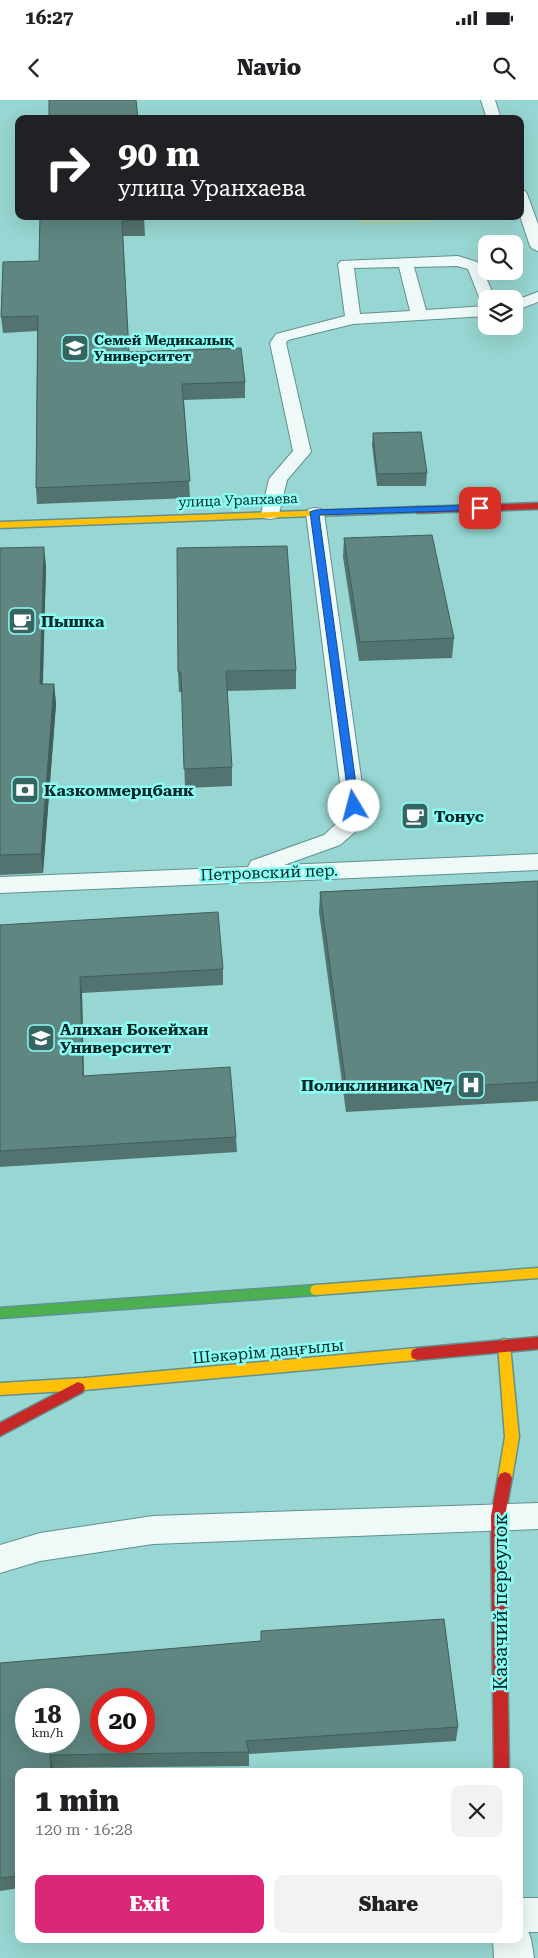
<!DOCTYPE html>
<html lang="en">
<head>
<meta charset="utf-8">
<style>
	:root { --surface:#fff; --page:#f2f2f2; --text:#202124; --muted:#757577; --accent:#db2777 }
	body { margin:0; font-family:"Roboto Serif",serif; background:var(--page); color:var(--text); height:100vh; display:flex; flex-direction:column; font-size:19px; white-space:nowrap }
	* { box-sizing:border-box; margin:0 }
	p { font-size:16px; color:var(--muted) }
	.icon { flex:none; width:28px; height:28px; fill:none; stroke:currentColor; stroke-width:2; stroke-linecap:round; stroke-linejoin:round }
	.map { position:relative; flex:1; overflow:hidden }
	.drawer { position:absolute; left:15px; top:1668px; width:508px; height:175px; display:flex; flex-direction:column; background:var(--surface); border-radius:10px; box-shadow:0 5px 20px #0002 }
	.drawer>* { flex:none }
	.banner { position:absolute; left:15px; top:15px; width:509px; height:105px; border-radius:10px; box-shadow:0 5px 20px #0002; background:#202124; color:#fff; overflow:hidden }
	.buttons { position:absolute; left:478px; top:135px; display:grid; gap:10px }
	.buttons a { display:grid; place-items:center; width:45px; height:45px; border-radius:10px; background:var(--surface); box-shadow:0 5px 20px #0002; font-size:25px }
	.speed { position:absolute; left:15px; top:1588px; display:flex; gap:10px; font-size:25px; font-weight:700; text-align:center }
	.speed>* { display:grid; place-content:center; width:65px; height:65px; border-radius:50%; background:var(--surface); box-shadow:0 5px 20px #0002; line-height:1 }
	.speed small { font-size:12px; font-weight:400 }
	.speed .limit { border:8px solid #d22; background:#fff; color:#111 }
	.pin { position:absolute; display:grid; place-items:center; width:42px; height:42px; color:#fff; margin:-21px; border-radius:10px; box-shadow:0 2px 8px #0006 }
	.me { position:absolute; width:55px; margin:-28px; rotate:352deg; stroke-linejoin:round; filter:drop-shadow(0 0 4px #0008) }
	.turn { display:flex; align-items:center; gap:18px; height:105px; padding:0 20px; font-size:22px }
	.turn .icon { width:65px; height:65px; stroke-width:2.5 }
	.turn b { display:block; font-size:35px; line-height:42px }
	.round { display:grid; place-items:center; flex:none; width:52px; height:52px; border-radius:10px; background:var(--page) }
	.overview { display:flex; align-items:center; justify-content:space-between; height:85px; padding:0 20px }
	h1 { font-size:30px; font-weight:800; line-height:38px }
	.primary-button { display:flex; gap:10px; margin-top:auto; padding:10px 20px }
	.primary-button a { flex:1; height:58px; border-radius:10px; background:var(--accent); color:#fff; font-size:20px; font-weight:800; line-height:58px; text-align:center }
	.primary-button a+a { background:var(--page); color:var(--text) }
	.status { display:flex; justify-content:space-between; align-items:center; height:35px; padding:0 25px; background:var(--surface); direction:ltr }
	.status svg { height:14px; fill:currentColor }
	header { display:flex; justify-content:space-between; align-items:center; height:65px; padding:0 20px; background:var(--surface); font-size:22px; font-weight:800 }
	.map>svg:first-child { display:block }
</style>
</head>
<body>
<div class="status"><b>16:27</b><svg viewBox="0 0 49 12"><path d="M0 12V9h3v3zM5 12V6h3v6zM10 12V3h3v9zM15 12V0h3v12zM26 1h20v11H26zM47 4h2v5h-2z"/></svg></div>
<header><svg class="icon" aria-label="back" viewBox="0 0 24 24"><path d="M15 5l-7 7 7 7"/></svg>Navio<svg class="icon" aria-label="search" viewBox="0 0 24 24"><circle cx="10" cy="10" r="6"/><path d="M15 15l6 6"/></svg></header>
<div class="map">
<svg width="538" height="1858" viewBox="0 0 538 1858">
	<rect width="100%" height="100%" fill="#97d6d2"/>
	<!-- green -->
	<path fill="#a9d5b3" d="M357 116H429L431 122 359 125Z"/>
	<g fill="none" stroke-linecap="round" stroke-linejoin="round">
		<defs>
			<g id="lane">
				<path d="M481 0H495L501 19H487Z"/>
				<path d="M520 90 525 91 527 94 538 124V151L533 149 530 146 520 116Z"/>
				<path d="M458 156 480 163 495 199H486V204L481 202 468 169 457 166 414 167 426 210 486 206V216L353 224 288 240 286 243 311 352 287 380 279 414 276 418 270 419 264 418 261 414 269 379 293 351 270 243 276 234 345 216 338 164 341 161ZM399 167 410 211 360 214 354 168Z"/>
				<path d="M538 192V202L514 211V201Z"/>
				<path d="M315 408 321 409 324 413 365 706 355 732 340 745 284 765 538 754V770L0 793V777L248 767 251 761 324 735 337 723 343 706 306 413 309 409Z"/>
				<path d="M538 1403V1429L153 1444 40 1461 0 1473V1445L40 1433 153 1416Z"/>
				<rect x="519" y="1798" width="19" height="34"/>
			</g>
			<path id="street" d="M519 1822 526 1825 531 1839 534 1858H494L493 1839H519Z"/>
			<path id="fast" d="M316 1185 320 1186 322 1190 320 1194 316 1195 0 1218V1208Z"/>
			<g id="slow">
				<path d="M417 407 420 408V412L0 428V422Z"/>
				<path d="M538 1168V1178L316 1195 312 1194 310 1190 312 1186 316 1185Z"/>
				<path d="M504 1239 509 1241 510 1245 519 1337 512 1378 510 1382 505 1384 500 1382 498 1378 505 1337 498 1245 499 1241Z"/>
				<path d="M417 1248 422 1250 423 1254 422 1258 417 1260 84 1290 0 1295V1283L84 1278Z"/>
			</g>
			<g id="jam">
				<path d="M538 403V409L417 413 413 410 417 407Z"/>
				<path d="M538 1237V1249L417 1260 412 1258 411 1254 412 1250 417 1248Z"/>
				<path d="M78 1282 83 1284 85 1288 83 1292 0 1336V1323Z"/>
				<path d="M505 1372 510 1374 512 1378 505 1416 509 1671H494L491 1416 498 1378 500 1374Z"/>
			</g>
		</defs>
		<!-- lane casing -->
		<use href="#lane" stroke="#61918e" stroke-width="2"/>
		<!-- street casing -->
		<use href="#street" stroke="#61918e" stroke-width="2"/>
		<!-- fast casing -->
		<use href="#fast" stroke="#61918e" stroke-width="3"/>
		<!-- slow casing -->
		<use href="#slow" stroke="#61918e" stroke-width="3"/>
		<!-- jam casing -->
		<use href="#jam" stroke="#61918e" stroke-width="3"/>
		<!-- lane -->
		<use href="#lane" fill="#eff9f8" fill-rule="evenodd"/>
		<!-- street -->
		<use href="#street" fill="#eff9f8" fill-rule="evenodd"/>
		<!-- fast -->
		<use href="#fast" fill="#4caf50" fill-rule="evenodd"/>
		<!-- slow -->
		<use href="#slow" fill="#ffc107" fill-rule="evenodd"/>
		<!-- jam -->
		<use href="#jam" fill="#c62828" fill-rule="evenodd"/>
	</g>
	<!-- wall -->
	<g fill="#52736f">
		<path d="M40 116H144L145 136H123L129 252 245 282V298L184 300 190 398 37 404 36 388 37 231 3 233 1 217 39 161Z"/>
		<path d="M373 333 427 373 426 386H377L372 345Z"/>
		<path d="M344 438 454 538 452 558 359 561 343 457Z"/>
		<path d="M0 448 46 466 43 584H54L56 604 43 773 0 775Z"/>
		<path d="M296 570V589L227 591 232 667V686L185 688 182 592H179L178 572Z"/>
		<path d="M538 781V1001L346 1012 319 812 320 792Z"/>
		<path d="M0 825 223 869V885L82 893 84 976 236 1037 237 1052 0 1067Z"/>
		<path d="M261 1531 458 1627 456 1641 249 1654V1666L53 1668V1671H19V1788L0 1791V1563L261 1541Z"/>
	</g>
	<!-- shaded-wall -->
	<g fill="#425e5a">
		<path d="M44 447 46 466 42 604 40 584Z"/>
		<path d="M54 584 56 604 43 773 41 754Z"/>
		<path d="M80 877 82 893 84 992 83 976Z"/>
		<path d="M50 1655 53 1668V1671H51Z"/>
	</g>
	<!-- building -->
	<g fill="#5f8681" stroke="#425e5a" fill-rule="evenodd">
		<path d="M49 0H136L138 19H49Z"/>
		<path d="M40 116H144V120L122 121 129 252 241 248 245 282 182 284 190 381 36 388 38 216 1 217 3 162 39 161Z"/>
		<path d="M421 332 427 373 377 374 373 333Z"/>
		<path d="M432 435 454 538 360 542 344 438Z"/>
		<path d="M287 446 296 570 226 571 232 667 184 669 181 572H178L177 448Z"/>
		<path d="M44 447 40 584H54L41 754 0 755V448Z"/>
		<path d="M538 781V982L347 993 320 792Z"/>
		<path d="M218 812 223 869 80 877 83 976 230 967 236 1037 0 1051V825Z"/>
		<path d="M444 1519 458 1627 246 1641 249 1652 50 1655 51 1671H19V1776L0 1778V1563L261 1541V1531ZM26 1599H69V1641H26ZM101 1599H144V1641H101Z"/>
	</g>
	<!-- route -->
	<path fill="#1a73e8" stroke="#114b97" d="M480 405 483 406V410L319 415 359 706 357 709H350L310 412 315 410Z"/>
	<!-- icons -->
	<defs>
		<symbol id="university-square" viewBox="-11 -11 22 22"><rect x="-9" y="-9" width="18" height="18" rx="4" fill="#366562" stroke="#8bfdf5"/><path d="M0-5L7-2L0 1L-7-2ZM-4 1L0 2.5L4 1V4Q0 6-4 4Z" fill="#fff"/></symbol>
		<symbol id="cafe-square" viewBox="-11 -11 22 22"><rect x="-9" y="-9" width="18" height="18" rx="4" fill="#366562" stroke="#8bfdf5"/><path d="M-5.5-4.5H6V0H3Q3 3.5 0 3.5H-2.5Q-5.5 3.5-5.5 0ZM3-3.2v2h1.7v-2ZM-6 4.5H4V6H-6Z" fill="#fff"/></symbol>
		<symbol id="bank-square" viewBox="-11 -11 22 22"><rect x="-9" y="-9" width="18" height="18" rx="4" fill="#366562" stroke="#8bfdf5"/><path d="M-6-4H6V4H-6ZM0-2.3a2.3 2.3 0 1 0 0 4.6a2.3 2.3 0 1 0 0-4.6Z" fill="#fff"/></symbol>
		<symbol id="hospital-square" viewBox="-11 -11 22 22"><rect x="-9" y="-9" width="18" height="18" rx="4" fill="#366562" stroke="#8bfdf5"/><path d="M-5-5h3v3.5h4V-5h3V5h-3V1.5h-4V5h-3Z" fill="#fff"/></symbol>
	</defs>
	<g fill-rule="evenodd">
		<use href="#university-square" x="59" y="232" width="32" height="32"/>
		<use href="#cafe-square" x="6" y="505" width="32" height="32"/>
		<use href="#bank-square" x="9" y="674" width="32" height="32"/>
		<use href="#cafe-square" x="399" y="700" width="32" height="32"/>
		<use href="#university-square" x="25" y="922" width="32" height="32"/>
		<use href="#hospital-square" x="455" y="969" width="32" height="32"/>
	</g>
	<g text-anchor="middle" stroke-width="5" stroke-linejoin="round" paint-order="stroke">
		<!-- far-poi labels -->
		<g font-size="14" font-weight="bold" fill="#012826" stroke="#8bfdf5" text-anchor="start">
			<text x="94" y="245">Семей Медикалық<tspan x="94" dy="16">Университет</tspan></text>
		</g>
		<!-- far-street labels -->
		<g font-size="14" fill="#012826" stroke="#8bfdf5">
			<text transform="translate(238 400) rotate(-2)" y="5">улица Уранхаева</text>
		</g>
		<!-- poi labels -->
		<g font-size="16" font-weight="bold" fill="#012826" stroke="#8bfdf5" text-anchor="start">
			<text x="41" y="527">Пышка</text>
			<text x="44" y="696">Казкоммерцбанк</text>
			<text x="434" y="722">Тонус</text>
			<text x="60" y="935">Алихан Бокейхан<tspan x="60" dy="18">Университет</tspan></text>
			<text x="452" y="991" text-anchor="end">Поликлиника №7</text>
		</g>
		<!-- street labels -->
		<g font-size="16" fill="#012826" stroke="#8bfdf5">
			<text transform="translate(269 772) rotate(-2)" y="6">Петровский пер.</text>
			<text transform="translate(268 1251) rotate(-5)" y="6">Шәкәрім даңғылы</text>
		</g>
		<!-- near-street labels -->
		<g font-size="19" fill="#012826" stroke="#8bfdf5">
			<text transform="translate(500 1502) rotate(-90)" y="7">Казачий переулок</text>
		</g>
	</g>
</svg>
<div class="buttons">
<a><svg class="icon" aria-label="search" viewBox="0 0 24 24"><circle cx="10" cy="10" r="6"/><path d="M15 15l6 6"/></svg></a>
<a><svg class="icon" aria-label="layers" viewBox="0 0 24 24"><path d="M12 4l9 5-9 5-9-5zM3 14l9 5 9-5"/></svg></a>
</div>
<div class="speed"><div>18<small>km/h</small></div><div class="limit">20</div></div>
<div class="pin" style="left:480px;top:408px;background:#d93025"><svg class="icon" aria-label="arrive" viewBox="0 0 24 24"><path d="M6 21V4h12l-3 4 3 4H6"/></svg></div>
<svg class="me" style="left:354px;top:706px" viewBox="-20 -20 40 40"><circle r="19" fill="#fff"/><path d="M0-13L10 11 0 6-10 11z" fill="#1a73e8"/></svg>
<div class="banner">
<div class="turn"><svg class="icon" aria-label="right" viewBox="0 0 24 24"><path d="M7 20v-9h11M14 6l5 5-5 5"/></svg><div><b>90 m</b>улица Уранхаева</div></div>
</div>
<section class="drawer">
<div class="overview"><div><h1>1 min</h1><p>120 m · 16:28</p></div><a class="round"><svg class="icon" aria-label="close" viewBox="0 0 24 24"><path d="M6 6l12 12M18 6L6 18"/></svg></a></div>
<div class="primary-button"><a>Exit</a><a>Share</a></div>
</section>
</div>
</body>
</html>
